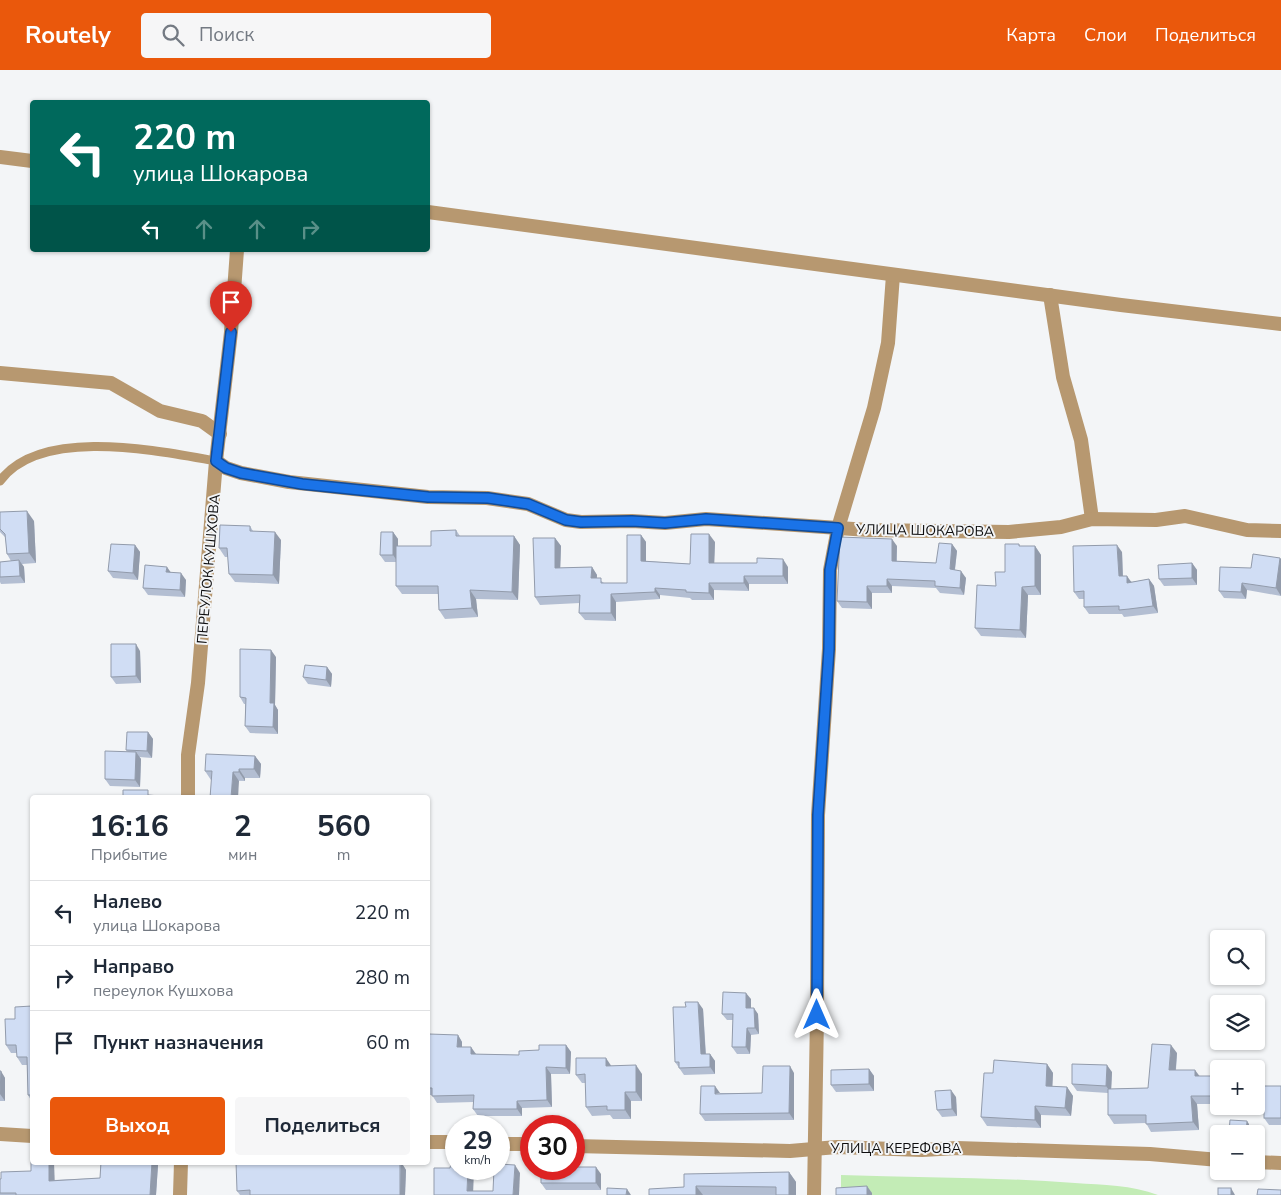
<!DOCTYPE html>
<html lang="ru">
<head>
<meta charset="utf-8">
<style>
	:root { --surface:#fff; --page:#f6f6f7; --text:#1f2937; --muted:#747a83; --line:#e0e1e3; --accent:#ea580c }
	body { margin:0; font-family:"Nunito Sans",sans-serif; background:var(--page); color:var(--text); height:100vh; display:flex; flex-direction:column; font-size:19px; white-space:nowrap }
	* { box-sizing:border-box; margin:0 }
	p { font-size:16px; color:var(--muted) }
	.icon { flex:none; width:28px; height:28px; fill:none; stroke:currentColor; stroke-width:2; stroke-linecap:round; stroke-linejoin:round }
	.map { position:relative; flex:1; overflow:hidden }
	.sheet { position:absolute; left:30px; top:725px; width:400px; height:370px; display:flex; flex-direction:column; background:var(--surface); border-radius:5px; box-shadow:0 1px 4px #0004 }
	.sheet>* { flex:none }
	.banner { position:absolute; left:30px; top:30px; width:400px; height:152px; border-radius:5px; box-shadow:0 1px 4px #0004; background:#00695c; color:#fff; overflow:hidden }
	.tools { position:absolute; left:1210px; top:860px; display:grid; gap:10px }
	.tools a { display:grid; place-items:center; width:55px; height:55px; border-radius:5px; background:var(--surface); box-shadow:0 1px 4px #0004; font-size:25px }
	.speed { position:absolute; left:445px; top:1045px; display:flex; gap:10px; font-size:25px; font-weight:700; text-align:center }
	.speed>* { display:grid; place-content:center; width:65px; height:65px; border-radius:50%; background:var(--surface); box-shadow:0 1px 4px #0004; line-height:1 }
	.speed small { font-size:12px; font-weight:400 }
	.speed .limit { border:8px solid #d22; background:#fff; color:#111 }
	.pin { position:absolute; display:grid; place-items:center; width:42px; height:42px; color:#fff; margin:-51px -21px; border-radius:50% 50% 50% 0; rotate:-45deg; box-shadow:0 0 5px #0007 }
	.pin .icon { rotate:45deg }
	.me { position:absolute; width:55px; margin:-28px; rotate:0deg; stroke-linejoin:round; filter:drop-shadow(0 0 4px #0008) }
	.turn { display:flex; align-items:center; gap:18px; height:105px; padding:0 20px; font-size:22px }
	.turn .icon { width:65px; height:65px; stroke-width:2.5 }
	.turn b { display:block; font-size:35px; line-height:42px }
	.lanes { display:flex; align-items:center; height:48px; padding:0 20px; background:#0003; justify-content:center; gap:25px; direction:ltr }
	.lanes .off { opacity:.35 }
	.eta { display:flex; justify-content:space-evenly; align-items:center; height:85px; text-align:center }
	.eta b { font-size:30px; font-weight:700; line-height:35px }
	.action { display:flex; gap:10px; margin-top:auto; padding:10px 20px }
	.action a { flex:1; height:58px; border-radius:5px; background:var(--accent); color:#fff; font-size:20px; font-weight:700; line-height:58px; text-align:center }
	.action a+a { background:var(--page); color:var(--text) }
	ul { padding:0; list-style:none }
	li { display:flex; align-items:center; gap:15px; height:65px; padding:0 20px; border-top:1px solid var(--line) }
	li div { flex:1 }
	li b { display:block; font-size:19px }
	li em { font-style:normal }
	header { display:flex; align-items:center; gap:30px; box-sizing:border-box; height:70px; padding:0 25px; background:var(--accent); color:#fff }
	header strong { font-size:24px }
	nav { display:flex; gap:28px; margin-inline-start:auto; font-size:18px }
	.search { width:350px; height:45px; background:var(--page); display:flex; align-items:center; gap:12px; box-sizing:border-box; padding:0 18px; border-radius:5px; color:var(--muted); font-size:19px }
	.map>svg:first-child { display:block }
</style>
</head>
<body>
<header>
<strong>Routely</strong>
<div class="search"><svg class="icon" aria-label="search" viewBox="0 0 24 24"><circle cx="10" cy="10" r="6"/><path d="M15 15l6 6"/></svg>Поиск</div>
<nav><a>Карта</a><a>Слои</a><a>Поделиться</a></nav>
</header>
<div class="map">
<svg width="1281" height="1125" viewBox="0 0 1281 1125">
	<rect width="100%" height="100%" fill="#f3f5f7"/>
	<!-- green -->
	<path fill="#c3ecb6" d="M841 1105C919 1108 997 1107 1075 1113 1103 1115 1132 1115 1158 1125H841Z"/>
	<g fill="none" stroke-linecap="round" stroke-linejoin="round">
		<!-- service -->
		<path stroke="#b79870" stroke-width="9" d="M0 411C41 356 158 381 216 391"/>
		<!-- minor -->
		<g stroke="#b79870" stroke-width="14">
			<path d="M1050 225 1063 307 1081 370 1092 449"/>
			<path d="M0 303 111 313 160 341 202 351 220 364"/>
			<path d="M216 391 226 398 241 403 289 412 428 427 487 428 528 434 566 450 581 452 632 451 665 453 706 449 868 460 1009 462 1061 457 1092 449 1156 450 1185 446 1247 460 1281 461"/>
			<path d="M188 728V685L198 613 216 391 231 262 237 180"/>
			<path d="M0 1064 32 1066"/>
			<path d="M428 1072H456"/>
			<path d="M499 1074H531"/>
			<path d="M574 1076 790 1081 837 1077 922 1080 957 1078 1150 1084 1219 1090"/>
			<path d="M1256 1092 1281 1093"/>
			<path d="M180 1125 181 1092"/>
			<path d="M814 1125 817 945 818 745 829 579 830 500 838 458 874 338 888 273 893 205"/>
		</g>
		<!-- tertiary -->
		<g stroke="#b79870" stroke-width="14">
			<path d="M0 87 32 91"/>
			<path d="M428 142 1121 235 1281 254"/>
		</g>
	</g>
	<!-- wall -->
	<g fill="#b3bed2">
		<path d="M0 442 34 451 36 493 22 494 24 497 25 513 1 514 0 512V492L11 491 7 484 6 468 0 462Z"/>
		<path d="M250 456 253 461 281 470 279 514 235 512 229 504 228 487H225L219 478Z"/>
		<path d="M456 460 460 466H514L520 475 518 530 476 529 478 547 445 549 439 540 438 524H402L396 516V492H385L380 485 393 462 398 469V476H431Z"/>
		<path d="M641 465 646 472V491L690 494 715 472 714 493 788 497V514H749V521L714 520V530H692L690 528 660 525V529L616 532V551L585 550 579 543 580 533 540 535 535 527 555 468 561 476 560 498 592 497 597 505V508L604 513H627Z"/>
		<path d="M952 474 957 481 955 500 966 508 964 525 940 523 936 518 892 516V523H872V539L842 538 837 531 897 476V491L936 493Z"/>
		<path d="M1019 474 1020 476H1035L1041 485V525H1028L1026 568 981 566 975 558 996 516 1005 502Z"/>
		<path d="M135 475 140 482 138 510 113 508 108 501Z"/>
		<path d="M1122 482 1123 506 1132 512 1149 509 1154 516 1158 543 1133 546 1124 547 1122 544H1089L1084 537V529H1079L1074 522Z"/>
		<path d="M1280 488 1281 526 1247 520 1246 529 1224 528 1219 521 1251 498Z"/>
		<path d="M1192 493 1197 500V515L1164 516 1159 509Z"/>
		<path d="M171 503 186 510 185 527 148 525 143 518Z"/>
		<path d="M140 581 141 613 116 614 111 607Z"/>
		<path d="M276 587 275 635 278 640V664L250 663 245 656V634H244L240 627Z"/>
		<path d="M327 597 332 604 331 617 308 614 303 607Z"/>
		<path d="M148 662 153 669 152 688 139 687 141 689 140 717 110 716 105 709 128 682 126 680Z"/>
		<path d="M255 686 261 694 260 708H245V711L211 710 205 701Z"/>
		<path d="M751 929V938L758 944 759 964 751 965 750 984H737L732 977 733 950H727L722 944Z"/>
		<path d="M32 936V1032L28 1025 27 995H22L17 987V983H11L6 975 15 949Z"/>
		<path d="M703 939 706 984H710L715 991V1004L684 1005 675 992Z"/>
		<path d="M458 965 462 972V977L476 984 519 985 539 980 566 975 571 982 570 1004H551L552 1037 522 1038V1046H478L473 1039 474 1032 437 1033 432 1025H428V989Z"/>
		<path d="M1177 983 1176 1000 1199 1006H1219V1034H1197L1199 1060 1151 1062 1146 1053 1114 1054 1108 1045V1023L1077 1021 1072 1014 1112 1002 1111 1019 1148 1018Z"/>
		<path d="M1047 994 1053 1003 1052 1017H1067L1073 1026 1071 1046 1041 1045V1058L987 1056 981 1047 993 1003Z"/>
		<path d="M611 996 642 1004V1031H631V1049H613L610 1045 592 1046 586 1037V1013H582L576 1005Z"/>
		<path d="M869 999 874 1006V1021L836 1022 831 1015Z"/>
		<path d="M0 1001 5 1008V1031H0Z"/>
		<path d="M794 1003V1050L705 1051 700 1044 720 1023H762Z"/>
		<path d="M1281 1016V1055H1269L1264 1048Z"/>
		<path d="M956 1027 957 1046 942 1047 937 1040Z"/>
		<path d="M1249 1054 1248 1064H1230L1229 1062Z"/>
		<path d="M32 1092H54V1110L100 1108 101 1092H156L158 1095 156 1125H0V1109L31 1101Z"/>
		<path d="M401 1092 406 1100 405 1125H240L237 1121 342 1093Z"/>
		<path d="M789 1102 796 1112V1125H649L684 1117Z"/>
		<path d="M601 1104V1120H546L541 1113Z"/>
	</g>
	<!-- shaded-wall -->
	<g fill="#929bab">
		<path d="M27 441 34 451 36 493 29 483Z"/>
		<path d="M275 462 281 470 279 514 273 505Z"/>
		<path d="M393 462 398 469V492L393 485Z"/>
		<path d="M709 464 715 472 714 500 709 493Z"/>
		<path d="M641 465 646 472V498L641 491Z"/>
		<path d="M514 466 520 475 518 530 512 522Z"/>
		<path d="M555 468 561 476 560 506 555 498Z"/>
		<path d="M892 469 897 476 896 498 892 491Z"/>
		<path d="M952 474 957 481 954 506 950 499Z"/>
		<path d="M135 475 140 482 138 510 133 503Z"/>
		<path d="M1117 475 1122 482 1123 513 1119 506Z"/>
		<path d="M1035 476 1041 485V525L1035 516Z"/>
		<path d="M1280 488 1281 489V526L1276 518Z"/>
		<path d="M783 489 788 497V514L783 506Z"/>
		<path d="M19 490 24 497 25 513 20 506Z"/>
		<path d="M1192 493 1197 500V515L1192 508Z"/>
		<path d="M167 497 172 504 166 502Z"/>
		<path d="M592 497 597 505 596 515 591 508Z"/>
		<path d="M961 501 966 508 964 525 960 518Z"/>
		<path d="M181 503 186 510 185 527 180 520Z"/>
		<path d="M744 506 749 514V521L744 513Z"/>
		<path d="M1127 506 1132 513H1127Z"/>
		<path d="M887 509 892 516V523L887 516Z"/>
		<path d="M1149 509 1154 516 1158 543 1153 536Z"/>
		<path d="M709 513 714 520V530L709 523Z"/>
		<path d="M1242 513 1247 520 1246 529 1241 522Z"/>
		<path d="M867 516 872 523V539L867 532Z"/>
		<path d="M1022 517 1028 525 1026 568 1020 560Z"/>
		<path d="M655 518 660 525V529L655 522Z"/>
		<path d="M470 520 476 529 478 547 472 538Z"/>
		<path d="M611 524 616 532V551L611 543Z"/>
		<path d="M136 574 140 581 141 613 136 606Z"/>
		<path d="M271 580 276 587 275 635 278 640V664L273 657 270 633Z"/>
		<path d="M327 597 332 604 331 617 326 610Z"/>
		<path d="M148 662 153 669 152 688 147 681Z"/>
		<path d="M136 682 141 689 140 717 135 710Z"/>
		<path d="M255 686 261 694 260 708 254 699Z"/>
		<path d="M239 699 245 708V711L239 702Z"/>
		<path d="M233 702 239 711 238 728H231Z"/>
		<path d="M746 923 751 929V944L746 938Z"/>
		<path d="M698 932 703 939 706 991 701 984Z"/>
		<path d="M754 938 758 944 759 964 755 958Z"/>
		<path d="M747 958 751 965 750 984 746 977Z"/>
		<path d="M458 965 462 972V984L457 977Z"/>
		<path d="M566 975 571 982 570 1004 566 998Z"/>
		<path d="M1171 975 1177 983 1175 1008 1169 1000Z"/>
		<path d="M471 977 476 984H471Z"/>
		<path d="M710 984 715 991V1004L710 997Z"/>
		<path d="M606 988 612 997 606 996Z"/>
		<path d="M1047 994 1053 1003 1052 1025 1046 1016Z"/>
		<path d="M636 995 642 1004V1031L636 1022Z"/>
		<path d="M1107 995 1112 1002 1111 1023 1106 1016Z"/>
		<path d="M790 996 794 1003V1050L789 1043Z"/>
		<path d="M546 997 551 1004 552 1037 547 1030Z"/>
		<path d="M869 999 874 1006V1021L869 1014Z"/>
		<path d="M1195 1000 1201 1008 1195 1006Z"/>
		<path d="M1 1001 5 1008V1031L0 1024Z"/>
		<path d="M715 1016 720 1023 715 1024Z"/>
		<path d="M1067 1017 1073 1026 1071 1046 1065 1038Z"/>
		<path d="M951 1020 956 1027 957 1046 952 1039Z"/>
		<path d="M625 1022 631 1031V1049L625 1040Z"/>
		<path d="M1191 1026 1197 1034 1199 1060 1193 1052Z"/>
		<path d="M517 1031 522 1038V1046L517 1039Z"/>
		<path d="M1035 1036 1041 1045V1058L1035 1050Z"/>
		<path d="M1247 1051 1249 1054 1248 1064 1246 1063Z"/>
		<path d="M49 1092H54L55 1118 49 1111Z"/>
		<path d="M152 1092H156L158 1095 156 1125H150Z"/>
		<path d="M401 1092 406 1100 405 1125H400Z"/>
		<path d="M515 1095 520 1103 519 1125H513Z"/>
		<path d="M596 1097 601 1104V1120L596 1113Z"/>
		<path d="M468 1099H472L474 1101 473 1125 467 1121Z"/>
		<path d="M789 1102 796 1112V1125H789Z"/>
		<path d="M696 1116 703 1125H696Z"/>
		<path d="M867 1116 872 1123V1125H867Z"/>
		<path d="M1231 1118 1235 1125H1231Z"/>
		<path d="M627 1119 631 1125H626Z"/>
	</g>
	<!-- building -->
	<g fill="#d0ddf4" stroke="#929bab">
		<path d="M27 441 29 483 7 484 5 464 0 459V442Z"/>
		<path d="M220 455 250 456V461L275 462 273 505 229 504 227 478H219Z"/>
		<path d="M456 460V466H514L512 522 470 520 472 538 439 540 438 516H396V476H431V461Z"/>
		<path d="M381 462H393V485H380Z"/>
		<path d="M691 464H709V493H757V488L783 489V506H744V513H709V523L686 522V520L655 518V522L611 524V543H579L580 525 535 527 533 468H555V498L592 497 591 508H601V513H627V465H641V491L690 494Z"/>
		<path d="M840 467 892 469V491L936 493 939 473 952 474 950 499 961 501 960 518 935 516V511L887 509V516H867V532L837 531Z"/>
		<path d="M111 474 135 475 133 503 108 501Z"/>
		<path d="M1005 474H1019V476H1035V516L1022 517 1020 560 975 558 977 515 996 516 995 502H1005Z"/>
		<path d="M1117 475 1119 506H1127V513L1149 509 1153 536 1129 539 1119 540V536L1084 537V521L1074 522 1073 476Z"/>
		<path d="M1253 484 1280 488 1276 518 1242 513 1241 522 1219 521 1220 497 1251 498Z"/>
		<path d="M19 490 20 506 0 507V492Z"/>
		<path d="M1192 493V508L1159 509 1158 495Z"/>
		<path d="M145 495 167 497 166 502 181 503 180 520 143 518Z"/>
		<path d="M111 574H136V606L111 607Z"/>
		<path d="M240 579 271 580 270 633H274L273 657 245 656 246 628 240 627Z"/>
		<path d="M305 595 327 597 326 610 303 607Z"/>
		<path d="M127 662H148L147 681 126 680Z"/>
		<path d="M105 681 136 682 135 710 105 709Z"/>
		<path d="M206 684 255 686 254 699H239V702H233L231 728H210L212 701H205Z"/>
		<path d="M123 720H148V725L160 726V728H123Z"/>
		<path d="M723 922 746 923V938H754L755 958H747L746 977H732L733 944H722Z"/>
		<path d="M685 932H698L701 984H710V997L679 998V992H675L673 937H686Z"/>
		<path d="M32 936V1025H28L27 987H17L16 975H6L5 949H15V937Z"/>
		<path d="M429 964 458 965 457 977H471V984L519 985V981L539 980V975H566V998L546 997 547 1030 517 1031V1039H473L474 1025 432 1026V1018H428V989Z"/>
		<path d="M1152 974 1171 975 1169 1000H1195V1006H1219V1026H1191L1193 1052 1146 1054V1045H1108V1019L1148 1018Z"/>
		<path d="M576 988H606V996L636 995V1022H625V1040H607V1036L586 1037 585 1004 576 1005Z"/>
		<path d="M994 990 1047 994 1046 1016 1067 1017 1065 1038 1035 1036V1050L981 1047 984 1003H993Z"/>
		<path d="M1072 994 1107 995 1106 1016 1072 1014Z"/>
		<path d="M763 996H790L789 1043 700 1044 701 1016H715V1024L762 1023Z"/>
		<path d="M869 999V1014L831 1015V1000Z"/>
		<path d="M0 1001H1L0 1024Z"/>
		<rect x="1264" y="1016" width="17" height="32"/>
		<path d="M951 1020 952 1039 937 1040 935 1021Z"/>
		<path d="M1230 1050 1247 1051 1246 1063 1229 1062Z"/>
		<path d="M31 1083H32V1092H49V1111L100 1108 101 1092H152L150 1125H16V1123H0V1109H1V1102L31 1101Z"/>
		<path d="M236 1092H340V1094L400 1092V1125H250V1120L237 1121Z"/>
		<path d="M451 1093H456V1099H468L467 1121H493L494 1099H499V1094L515 1095 513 1125H434V1098H450Z"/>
		<path d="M574 1097H596V1113H541V1099H574Z"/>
		<path d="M789 1102V1125H776V1117L696 1116V1125H649V1119L684 1117V1104Z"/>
		<path d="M867 1116V1125H836V1118Z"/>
		<path d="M607 1118 627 1119 626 1125H607Z"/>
		<rect x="1218" y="1118" width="13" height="7"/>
		<path d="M1258 1119 1281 1120V1125H1257Z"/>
	</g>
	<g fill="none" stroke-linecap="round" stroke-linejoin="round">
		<defs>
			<path id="route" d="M231 262 216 391 226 398 241 403 302 414 428 427 488 428 528 434 566 450 581 452 632 451 665 453 706 449 838 458 830 500 829 579 818 745 817 945"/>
		</defs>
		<!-- route casing -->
		<use href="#route" stroke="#114b97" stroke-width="12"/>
		<!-- route -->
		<use href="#route" stroke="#1a73e8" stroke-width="9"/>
	</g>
	<g text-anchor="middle" stroke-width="4" stroke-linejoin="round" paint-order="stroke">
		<!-- street labels -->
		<g font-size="14" fill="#0d0d0e" stroke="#f3f5f7">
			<text transform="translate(925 460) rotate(1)" y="5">УЛИЦА ШОКАРОВА</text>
			<text transform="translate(208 499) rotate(-85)" y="5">ПЕРЕУЛОК КУШХОВА</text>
			<text x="896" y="1083">УЛИЦА КЕРЕФОВА</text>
		</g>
	</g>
</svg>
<div class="tools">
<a><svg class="icon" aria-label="search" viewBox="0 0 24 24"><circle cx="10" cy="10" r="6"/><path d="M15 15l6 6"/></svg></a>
<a><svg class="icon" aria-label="layers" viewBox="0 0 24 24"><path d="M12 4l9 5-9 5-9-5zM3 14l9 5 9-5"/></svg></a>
<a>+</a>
<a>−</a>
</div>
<div class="speed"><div>29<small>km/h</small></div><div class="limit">30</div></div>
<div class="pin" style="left:231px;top:262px;background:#d93025"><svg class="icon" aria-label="arrive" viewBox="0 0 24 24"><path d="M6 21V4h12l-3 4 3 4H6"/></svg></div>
<svg class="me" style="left:817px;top:945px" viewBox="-20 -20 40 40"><path d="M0-17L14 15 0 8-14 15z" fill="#1a73e8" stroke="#fff" stroke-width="4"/></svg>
<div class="banner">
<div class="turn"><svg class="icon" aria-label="left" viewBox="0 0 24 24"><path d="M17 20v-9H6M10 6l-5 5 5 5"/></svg><div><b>220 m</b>улица Шокарова</div></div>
<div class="lanes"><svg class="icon" aria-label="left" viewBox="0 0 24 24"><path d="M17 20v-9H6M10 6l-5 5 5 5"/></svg><svg class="icon off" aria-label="ahead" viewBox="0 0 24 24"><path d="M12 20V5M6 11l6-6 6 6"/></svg><svg class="icon off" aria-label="ahead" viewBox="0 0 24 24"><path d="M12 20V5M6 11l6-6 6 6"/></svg><svg class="icon off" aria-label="right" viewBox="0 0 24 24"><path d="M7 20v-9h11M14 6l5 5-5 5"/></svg></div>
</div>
<section class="sheet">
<div class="eta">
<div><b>16:16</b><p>Прибытие</p></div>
<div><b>2</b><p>мин</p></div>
<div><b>560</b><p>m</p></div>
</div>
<ul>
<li><svg class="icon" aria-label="left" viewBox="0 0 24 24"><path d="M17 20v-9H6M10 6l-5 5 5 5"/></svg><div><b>Налево</b><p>улица Шокарова</p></div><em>220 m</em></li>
<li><svg class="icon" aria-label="right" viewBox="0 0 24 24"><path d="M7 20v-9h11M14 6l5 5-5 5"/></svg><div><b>Направо</b><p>переулок Кушхова</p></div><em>280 m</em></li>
<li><svg class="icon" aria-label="arrive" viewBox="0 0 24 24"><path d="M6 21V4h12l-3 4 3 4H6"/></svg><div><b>Пункт назначения</b></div><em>60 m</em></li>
</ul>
<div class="action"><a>Выход</a><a>Поделиться</a></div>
</section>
</div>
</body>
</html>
